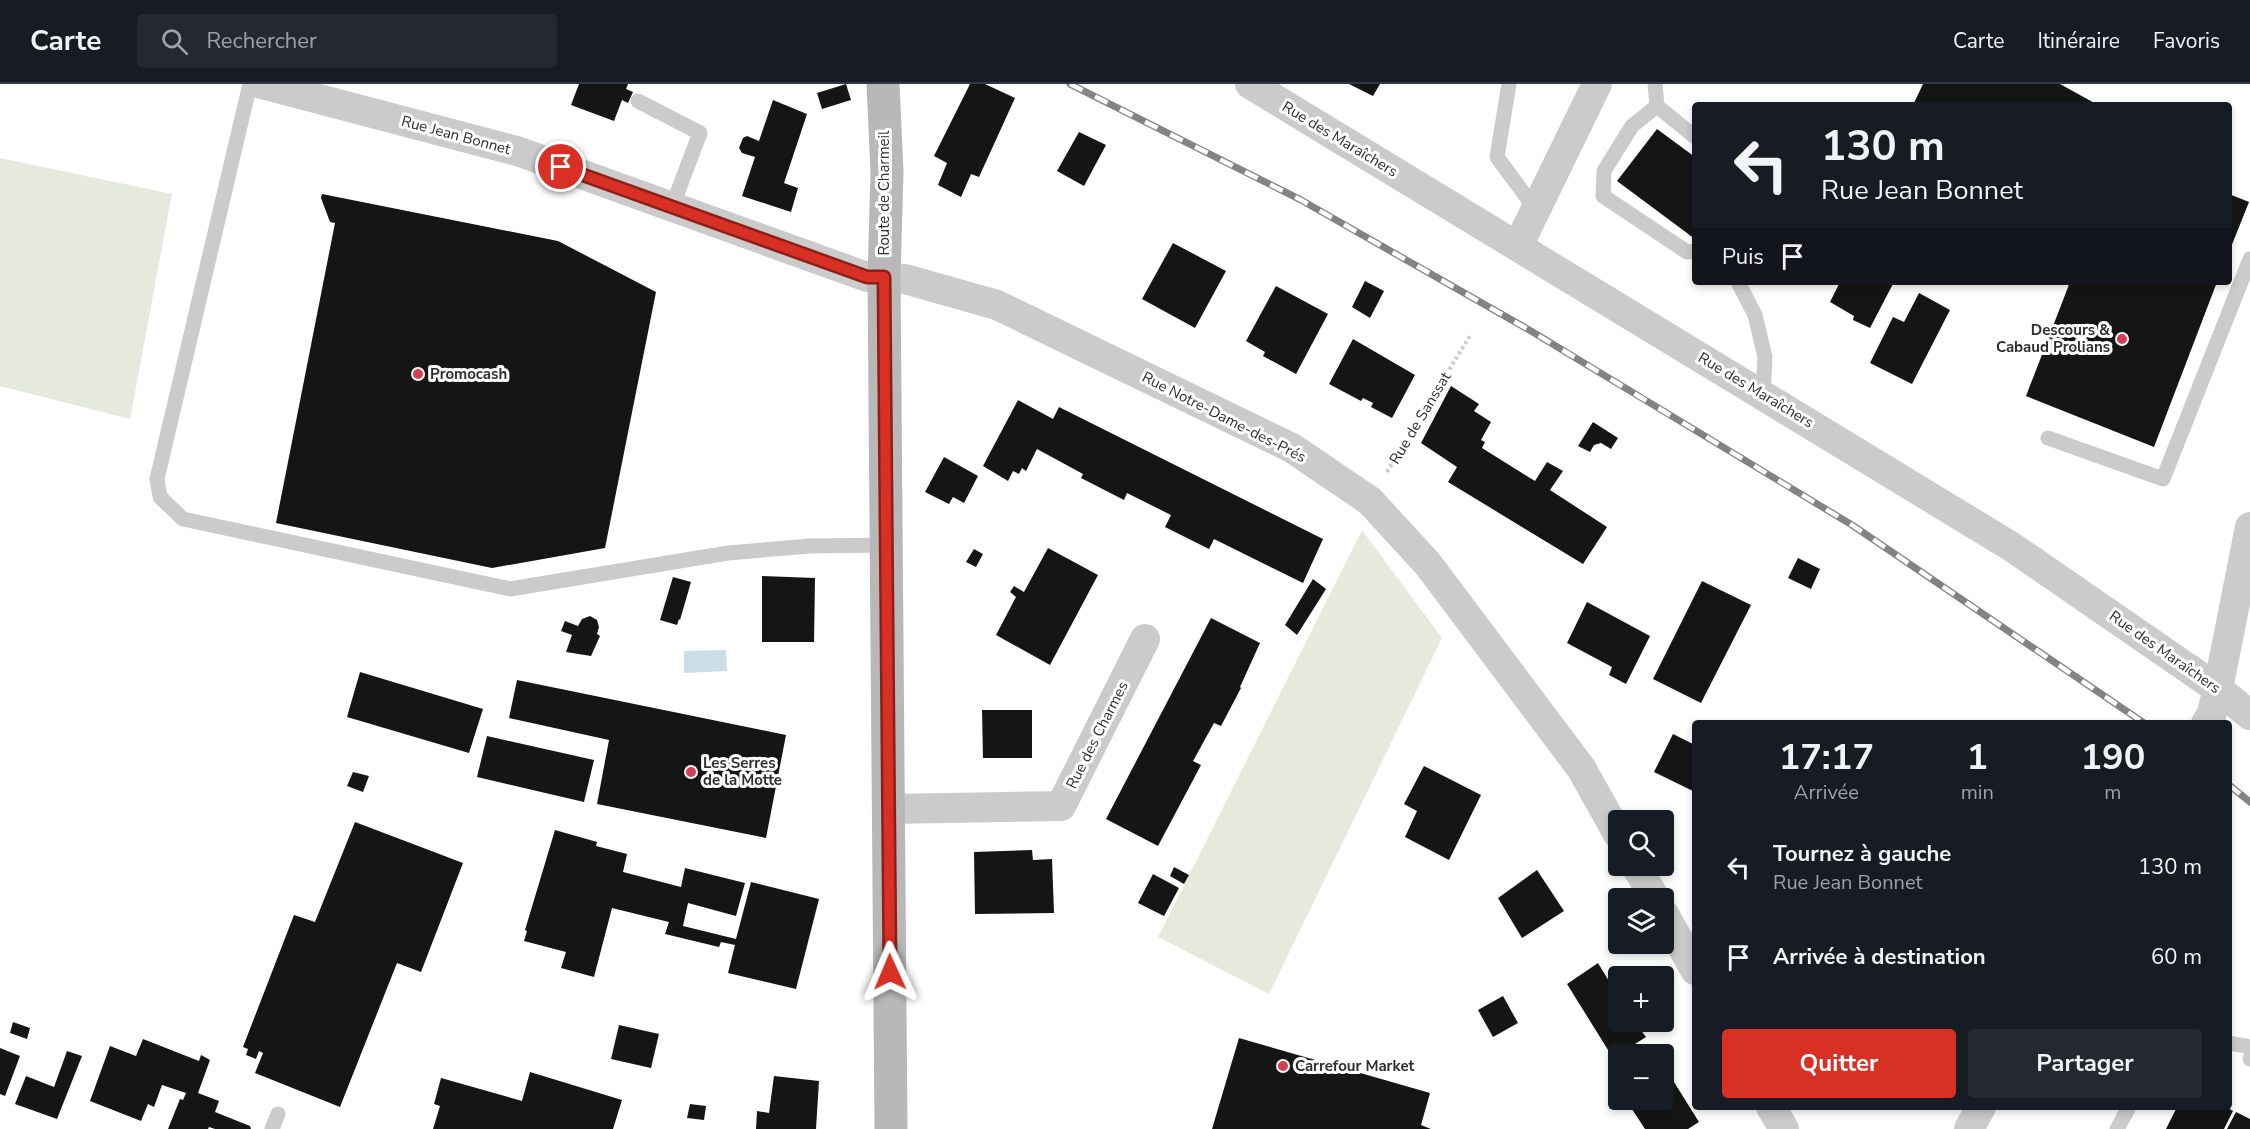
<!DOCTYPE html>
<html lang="fr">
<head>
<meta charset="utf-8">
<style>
	:root { --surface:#171b24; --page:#242831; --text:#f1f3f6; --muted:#9ea1a6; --line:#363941; --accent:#d93025 }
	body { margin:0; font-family:"Nunito Sans",sans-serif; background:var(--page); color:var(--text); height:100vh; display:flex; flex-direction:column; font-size:22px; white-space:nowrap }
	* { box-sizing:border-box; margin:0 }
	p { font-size:20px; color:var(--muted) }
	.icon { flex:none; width:33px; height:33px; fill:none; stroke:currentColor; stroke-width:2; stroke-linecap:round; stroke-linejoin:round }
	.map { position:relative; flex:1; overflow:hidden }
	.panel { position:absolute; left:1692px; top:636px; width:540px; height:390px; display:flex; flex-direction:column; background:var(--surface); border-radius:6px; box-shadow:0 3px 9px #0003 }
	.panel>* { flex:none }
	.hud { position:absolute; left:1692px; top:18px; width:540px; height:183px; border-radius:6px; box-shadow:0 3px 9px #0003; background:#171b24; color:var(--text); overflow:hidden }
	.controls { position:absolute; left:1608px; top:726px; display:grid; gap:12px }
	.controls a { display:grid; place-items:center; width:66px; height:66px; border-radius:6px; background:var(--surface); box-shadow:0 3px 9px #0003; font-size:30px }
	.pin { position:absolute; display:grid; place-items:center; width:51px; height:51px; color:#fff; margin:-26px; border:3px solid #fff; border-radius:50%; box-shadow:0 2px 6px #0007 }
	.me { position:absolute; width:66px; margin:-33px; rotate:359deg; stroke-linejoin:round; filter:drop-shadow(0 0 4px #0008) }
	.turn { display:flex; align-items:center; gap:21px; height:126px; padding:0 30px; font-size:27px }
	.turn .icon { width:78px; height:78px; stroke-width:2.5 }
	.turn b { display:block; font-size:42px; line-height:51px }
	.then { display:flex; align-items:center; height:57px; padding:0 30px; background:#0003; gap:12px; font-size:22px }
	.eta { display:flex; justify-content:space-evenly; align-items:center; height:102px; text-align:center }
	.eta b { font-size:36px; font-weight:700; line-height:42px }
	.action { display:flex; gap:12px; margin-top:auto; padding:12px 30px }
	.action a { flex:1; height:69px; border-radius:6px; background:var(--accent); color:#fff; font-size:24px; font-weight:700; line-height:69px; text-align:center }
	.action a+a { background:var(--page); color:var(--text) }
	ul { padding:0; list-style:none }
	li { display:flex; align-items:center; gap:18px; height:90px; padding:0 30px }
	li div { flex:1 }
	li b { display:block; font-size:22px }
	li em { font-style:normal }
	header { display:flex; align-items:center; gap:36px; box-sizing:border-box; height:84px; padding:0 30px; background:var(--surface); border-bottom:2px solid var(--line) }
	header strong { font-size:28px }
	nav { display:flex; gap:33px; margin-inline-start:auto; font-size:21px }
	.search { width:420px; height:54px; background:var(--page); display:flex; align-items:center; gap:15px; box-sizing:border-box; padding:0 21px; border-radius:6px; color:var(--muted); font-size:22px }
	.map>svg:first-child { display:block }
</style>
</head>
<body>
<header>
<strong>Carte</strong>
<div class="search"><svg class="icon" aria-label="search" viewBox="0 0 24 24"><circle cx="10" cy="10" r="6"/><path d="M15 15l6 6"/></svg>Rechercher</div>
<nav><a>Carte</a><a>Itinéraire</a><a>Favoris</a></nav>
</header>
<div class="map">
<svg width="2250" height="1045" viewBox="0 0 2250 1045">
	<rect width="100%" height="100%" fill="#fff"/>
	<!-- green -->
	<g fill="#e5eadd">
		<path d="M0 74 172 110 130 335 0 302Z"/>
		<path d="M1362 446 1442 554 1269 910 1158 853Z"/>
	</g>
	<!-- water -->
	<path fill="#cadee8" d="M726 566 727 587 684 589V567Z"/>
	<!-- building -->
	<g fill="#151515">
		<path d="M579 0H628L626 5 633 8 628 19 622 16 614 37 571 21Z"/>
		<path d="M846 0 851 16 822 25 817 9Z"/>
		<path d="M970 0H985L1015 14 979 93 971 90 961 113 938 101 947 79 934 72Z"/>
		<path d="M1349 0H1380L1373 12Z"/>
		<path d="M1923 0H2060L2098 21H1913Z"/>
		<path d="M773 16 807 30 784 99 798 104 791 128 742 112 755 73 742 69 739 64 743 54 747 52 759 57Z"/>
		<path d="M1657 45 1695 73V155L1617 97Z"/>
		<path d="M1079 48 1106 61 1084 102 1057 87Z"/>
		<path d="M322 110 558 157 656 208 605 464 492 484 276 439 335 139 330 138 321 114Z"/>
		<path d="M2229 110 2249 118 2229 168Z"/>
		<path d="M1173 159 1226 187 1195 244 1142 215Z"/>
		<path d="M1365 197 1384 207 1370 234 1352 223Z"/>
		<path d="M1840 198H1894L1870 244 1853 236 1854 232 1830 218Z"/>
		<path d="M2070 198H2217L2154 363 2026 312Z"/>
		<path d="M1276 202 1328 230 1296 290 1263 272 1265 268 1246 257Z"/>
		<path d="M1919 209 1950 226 1912 300 1870 279 1893 233 1904 238Z"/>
		<path d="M1353 255 1415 291 1392 334 1371 323 1373 319 1363 314 1361 317 1329 300Z"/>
		<path d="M1451 302 1479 320 1474 327 1491 338 1481 356 1485 358 1482 364 1535 397 1547 378 1563 387 1550 406 1607 443 1583 480 1448 398 1457 383 1421 359Z"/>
		<path d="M1018 316 1053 335 1059 323 1323 455 1303 499 1214 455 1209 465 1165 443 1171 431 1127 409 1124 416 1081 394 1083 390 1037 365 1026 387 1022 384 1019 390 1013 387 1008 397 983 382Z"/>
		<path d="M1593 338 1618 354 1611 365 1601 359 1594 361 1590 368 1578 362Z"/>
		<path d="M944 373 978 392 964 419 953 413 949 420 925 408Z"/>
		<path d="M1048 464 1098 491 1050 581 996 551 1016 513 1010 508 1014 502 1024 508Z"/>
		<path d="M974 465 983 470 976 483 966 478Z"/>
		<path d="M1798 474 1820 485 1811 505 1788 494Z"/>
		<path d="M762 492 815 494 814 558H762Z"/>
		<path d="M673 493 691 498 680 536 679 535 677 541 660 536Z"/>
		<path d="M1313 495 1326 505 1297 551 1285 541Z"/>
		<path d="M1702 497 1751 521 1701 619 1653 595Z"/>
		<path d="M1587 518 1650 552 1626 600 1609 591 1612 583 1567 559Z"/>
		<path d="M590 532 597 536 599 543 597 550 600 552 591 572 566 568 572 551 561 547 565 537 578 542 582 535Z"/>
		<path d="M1211 534 1260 559 1240 603 1241 604 1221 642 1214 639 1193 677 1201 681 1158 762 1106 735Z"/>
		<path d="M360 588 483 625 469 669 347 633Z"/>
		<path d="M517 596 786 651 766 754 597 720 609 656 509 634Z"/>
		<path d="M982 626H1032V674H983Z"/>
		<path d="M1673 650 1695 661V708L1654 688Z"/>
		<path d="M487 652 594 676 584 718 477 693Z"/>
		<path d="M1424 682 1481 711 1449 776 1405 753 1417 727 1404 720Z"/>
		<path d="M353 688 369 692 363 708 347 702Z"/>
		<path d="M355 738 463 779 421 888 397 879 340 1023 255 989 263 969 259 967 256 975 246 971 248 965 243 963 294 831 315 838Z"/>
		<path d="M555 746 597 758 596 762 627 770 623 788 681 803 685 784 745 799 736 832 688 819 683 842 736 855 751 798 819 815 796 905 728 889 735 861 721 858 719 863 665 850 669 838 612 824 594 893 561 884 566 868 524 857 527 847 525 846Z"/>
		<path d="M1032 766 1033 776 1052 775 1054 829 975 830 974 768Z"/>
		<path d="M1174 783 1189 791 1184 800 1170 792Z"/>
		<path d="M1537 786 1564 827 1522 854 1498 814Z"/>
		<path d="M1153 790 1179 804 1164 832 1138 819Z"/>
		<path d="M1598 879 1618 912V938H1635L1646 953 1613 974 1567 900Z"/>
		<path d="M1503 912 1518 939 1493 953 1478 926Z"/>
		<path d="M13 938 30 944 27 955 10 949Z"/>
		<path d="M619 941 659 950 651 984 611 975Z"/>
		<path d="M1239 954 1430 1009 1421 1041 1431 1045H1212Z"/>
		<path d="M143 955 199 977 201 971 210 976 198 1009 219 1017 215 1028 250 1042 251 1045H215L209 1043 208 1045H168L180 1015 183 1016 186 1009 162 1001 154 1023 148 1020 141 1037 90 1017 110 962 136 972Z"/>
		<path d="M0 964 20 972 5 1012 0 1010Z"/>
		<path d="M67 967 82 972 57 1035 15 1020 26 992 54 1003Z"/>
		<path d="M1664 982 1699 1038 1688 1045H1645L1626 1016H1664Z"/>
		<path d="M530 988 622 1016 613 1045H433L440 1022 434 1020 441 994 522 1017Z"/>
		<path d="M774 992 819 997 816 1045H756L757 1027 769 1029Z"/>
		<path d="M690 1020 706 1022 704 1036 687 1034Z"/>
		<path d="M2177 1023H2226L2233 1027 2224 1045H2166Z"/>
		<path d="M2236 1028 2250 1035V1045H2227Z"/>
	</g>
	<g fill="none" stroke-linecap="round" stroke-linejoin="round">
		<!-- path -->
		<path stroke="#cbcbcb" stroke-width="4" stroke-dasharray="3 3" stroke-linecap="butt" d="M1387 388 1471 250"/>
		<!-- service -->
		<g stroke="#cbcbcb" stroke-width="15">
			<path d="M250 0 157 395 160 413 183 435 510 505 728 469 810 462 886 461"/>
			<path d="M1509 0 1497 73 1536 126"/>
			<path d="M1655 0 1657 22 1695 53"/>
			<path d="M638 17 700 49 672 123"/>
			<path d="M1657 22 1632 42 1604 87 1603 112 1687 168 1695 167"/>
			<path d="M1738 198 1755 231 1765 273 1763 311"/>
			<path d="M2048 354 2163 395 2250 175"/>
			<path d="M2229 959 2250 963"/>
			<path d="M2250 974V975"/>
			<path d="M272 1045 278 1030"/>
			<path d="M2117 1045 2129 1023"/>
		</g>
		<!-- minor -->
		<g stroke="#cbcbcb" stroke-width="30">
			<path d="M262 0 517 67 867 193 905 195 997 221 1292 364 1370 417 1427 479 1581 684 1618 750"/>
			<path d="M1250 0 2012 463 2218 605 2250 631"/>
			<path d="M1518 162 1597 0"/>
			<path d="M2206 639 2211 632 2218 605 2250 443"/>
			<path d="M889 725 1061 722 1145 555"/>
			<path d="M1636 782 1655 814"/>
			<path d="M1664 830 1695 886"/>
			<path d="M1771 1023 1784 1045"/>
			<path d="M1969 1045 1981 1023"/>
		</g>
		<!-- secondary -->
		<path stroke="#b8b8b8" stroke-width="33" d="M883 0 887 88 884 193 891 1045"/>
		<defs>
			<g id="rail">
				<path d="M1070 0 1301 116 1531 247 1852 441 2144 639"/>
				<path d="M2229 701 2250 718"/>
			</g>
		</defs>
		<!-- rail casing -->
		<use href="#rail" stroke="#838383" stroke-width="7"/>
		<!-- rail -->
		<use href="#rail" stroke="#fff" stroke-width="4.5" stroke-dasharray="14" stroke-linecap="butt"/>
	</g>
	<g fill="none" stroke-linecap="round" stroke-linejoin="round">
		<defs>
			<path id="route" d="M561 83 867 193H884L890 888"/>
		</defs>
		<!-- route casing -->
		<use href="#route" stroke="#8d1f18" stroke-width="15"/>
		<!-- route -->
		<use href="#route" stroke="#d93025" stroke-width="10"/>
	</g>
	<!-- markers -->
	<g fill="#d63f53" stroke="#fff" stroke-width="2">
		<circle cx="2122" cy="255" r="6"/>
		<circle cx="418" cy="290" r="6"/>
		<circle cx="691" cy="688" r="6"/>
		<circle cx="1283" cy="982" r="6"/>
	</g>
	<g text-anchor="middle" stroke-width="6" stroke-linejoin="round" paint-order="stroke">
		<!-- street labels -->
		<g font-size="15" fill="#2e2e2e" stroke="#fff">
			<text transform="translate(456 51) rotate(15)" y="5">Rue Jean Bonnet</text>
			<text transform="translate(1340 55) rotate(31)" y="5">Rue des Maraîchers</text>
			<text transform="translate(884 109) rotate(-90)" y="5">Route de Charmeil</text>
			<text transform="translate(1756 306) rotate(31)" y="5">Rue des Maraîchers</text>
			<text transform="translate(1224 333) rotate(27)" y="5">Rue Notre-Dame-des-Prés</text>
			<text transform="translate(1420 334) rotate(-59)" y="5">Rue de Sanssat</text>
			<text transform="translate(2165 568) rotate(35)" y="5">Rue des Maraîchers</text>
			<text transform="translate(1097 651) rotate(-63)" y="5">Rue des Charmes</text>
		</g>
		<!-- poi labels -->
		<g font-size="15" font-weight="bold" fill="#2e2e2e" stroke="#fff" text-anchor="start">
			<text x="2110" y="251" text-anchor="end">Descours &amp;<tspan x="2110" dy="17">Cabaud Prolians</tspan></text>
			<text x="430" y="295">Promocash</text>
			<text x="703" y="684">Les Serres<tspan x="703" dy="17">de la Motte</tspan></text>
			<text x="1295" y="987">Carrefour Market</text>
		</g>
	</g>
</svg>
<div class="controls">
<a><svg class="icon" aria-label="search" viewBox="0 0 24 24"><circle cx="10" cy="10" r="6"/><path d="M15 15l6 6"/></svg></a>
<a><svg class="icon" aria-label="layers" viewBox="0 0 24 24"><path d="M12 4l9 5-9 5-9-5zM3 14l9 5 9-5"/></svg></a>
<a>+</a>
<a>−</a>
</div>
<div class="pin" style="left:561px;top:83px;background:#d93025"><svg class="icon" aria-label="arrive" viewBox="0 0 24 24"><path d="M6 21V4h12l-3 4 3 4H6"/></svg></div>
<svg class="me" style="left:890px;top:888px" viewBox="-20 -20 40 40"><path d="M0-17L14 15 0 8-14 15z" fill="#d93025" stroke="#fff" stroke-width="4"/></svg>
<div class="hud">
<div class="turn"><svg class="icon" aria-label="left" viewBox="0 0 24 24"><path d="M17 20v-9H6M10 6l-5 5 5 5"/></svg><div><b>130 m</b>Rue Jean Bonnet</div></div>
<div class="then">Puis<svg class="icon" aria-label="arrive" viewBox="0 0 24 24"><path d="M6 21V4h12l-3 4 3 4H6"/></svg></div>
</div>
<section class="panel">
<div class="eta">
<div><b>17:17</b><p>Arrivée</p></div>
<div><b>1</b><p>min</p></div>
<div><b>190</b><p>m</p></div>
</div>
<ul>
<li><svg class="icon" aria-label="left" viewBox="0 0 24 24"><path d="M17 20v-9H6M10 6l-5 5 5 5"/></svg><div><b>Tournez à gauche</b><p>Rue Jean Bonnet</p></div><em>130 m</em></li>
<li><svg class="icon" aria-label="arrive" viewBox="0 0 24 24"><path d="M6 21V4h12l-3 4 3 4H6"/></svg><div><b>Arrivée à destination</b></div><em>60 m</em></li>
</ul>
<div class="action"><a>Quitter</a><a>Partager</a></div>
</section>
</div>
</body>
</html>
